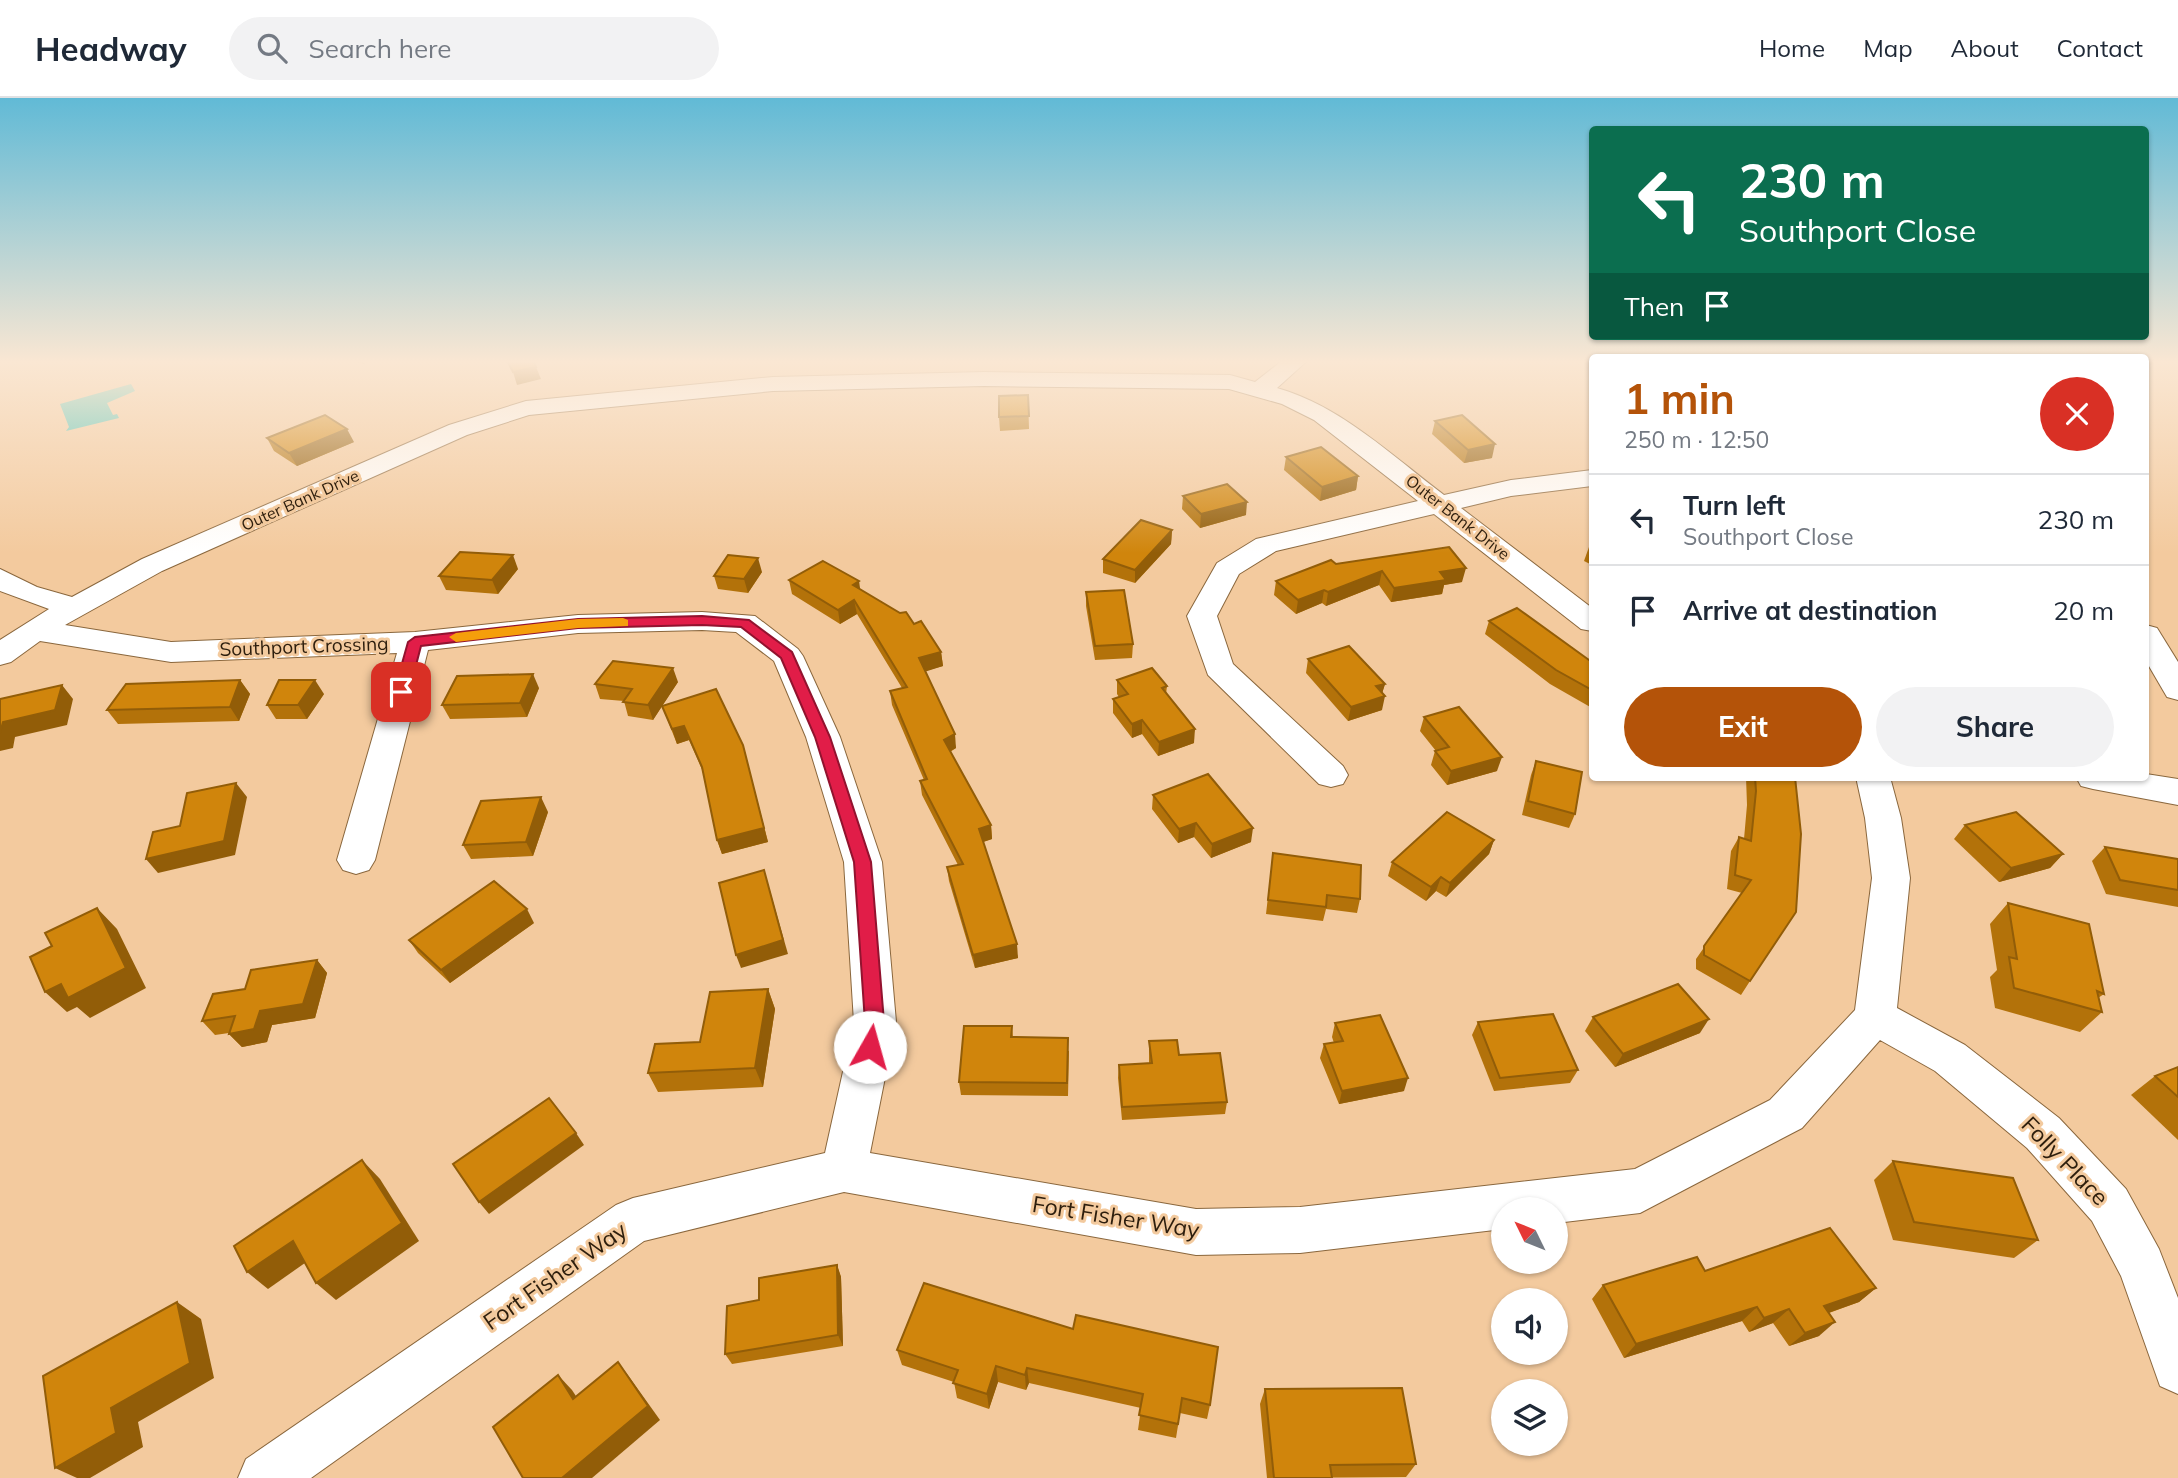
<!DOCTYPE html>
<html lang="en">
<head>
<meta charset="utf-8">
<style>
	:root { --surface:#fff; --page:#f2f2f3; --text:#1f2937; --muted:#747a83; --line:#e0e1e3; --accent:#b45309 }
	body { margin:0; font-family:Mulish,sans-serif; background:var(--page); color:var(--text); height:100vh; display:flex; flex-direction:column; font-size:26px; white-space:nowrap }
	* { box-sizing:border-box; margin:0 }
	p { font-size:23px; color:var(--muted) }
	.icon { flex:none; width:38px; height:38px; fill:none; stroke:currentColor; stroke-width:2; stroke-linecap:round; stroke-linejoin:round }
	.map { position:relative; flex:1; overflow:hidden }
	.drawer { position:absolute; left:1589px; top:256px; width:560px; height:427px; display:flex; flex-direction:column; background:var(--surface); border-radius:7px; box-shadow:0 2px 5px #0004 }
	.drawer>* { flex:none }
	.hud { position:absolute; left:1589px; top:28px; width:560px; height:214px; border-radius:7px; box-shadow:0 2px 5px #0004; background:#0b6e4f; color:#fff; overflow:hidden }
	.needle { width:46px; rotate:313deg }
	.tools { position:absolute; left:1491px; top:1099px; display:grid; gap:14px }
	.tools a { display:grid; place-items:center; width:77px; height:77px; border-radius:50%; background:var(--surface); box-shadow:0 2px 5px #0004; font-size:35px }
	.pin { position:absolute; display:grid; place-items:center; width:60px; height:60px; color:#fff; margin:-30px; border-radius:14px; box-shadow:0 4px 10px #0006 }
	.me { position:absolute; width:77px; margin:-38px; rotate:7deg; stroke-linejoin:round; filter:drop-shadow(0 0 5px #0008) }
	.turn { display:flex; align-items:center; gap:24px; height:147px; padding:0 35px; font-size:32px }
	.turn .icon { width:91px; height:91px; stroke-width:2.5 }
	.turn b { display:block; font-size:49px; line-height:60px }
	.then { display:flex; align-items:center; height:66px; padding:0 35px; background:#0003; gap:14px; font-size:26px }
	.round { display:grid; place-items:center; flex:none; width:74px; height:74px; border-radius:37px; background:var(--page) }
	.head { display:flex; align-items:center; justify-content:space-between; height:119px; padding:0 35px }
	h1 { font-size:42px; font-weight:700; line-height:52px; color:var(--accent) }
	.action { display:flex; gap:14px; margin-top:auto; padding:14px 35px }
	.action a { flex:1; height:80px; border-radius:42px; background:var(--accent); color:#fff; font-size:28px; font-weight:700; line-height:80px; text-align:center }
	.action a+a { background:var(--page); color:var(--text) }
	ul { padding:0; list-style:none }
	li { display:flex; align-items:center; gap:21px; height:91px; padding:0 35px; border-top:2px solid var(--line) }
	li div { flex:1 }
	li b { display:block; font-size:26px }
	li em { font-style:normal }
	header { display:flex; align-items:center; gap:42px; box-sizing:border-box; height:98px; padding:0 35px; background:var(--surface); border-bottom:2px solid var(--line) }
	header strong { font-size:33px }
	nav { display:flex; gap:38px; margin-inline-start:auto; font-size:24px }
	.search { width:490px; height:63px; background:var(--page); display:flex; align-items:center; gap:18px; box-sizing:border-box; padding:0 24px; border-radius:38px; color:var(--muted); font-size:26px }
	.map>svg:first-child { display:block }
</style>
</head>
<body>
<header>
<strong>Headway</strong>
<div class="search"><svg class="icon" aria-label="search" viewBox="0 0 24 24"><circle cx="10" cy="10" r="6"/><path d="M15 15l6 6"/></svg>Search here</div>
<nav><a>Home</a><a>Map</a><a>About</a><a>Contact</a></nav>
</header>
<div class="map">
<svg width="2178" height="1380" viewBox="0 0 2178 1380">
	<rect width="100%" height="100%" fill="#f3ca9e"/>
	<!-- water -->
	<path fill="#38c4bc" d="M131 286 135 293 107 305 113 317 117 316 119 320 66 333 69 329 60 306Z"/>
	<g fill="none" stroke-linecap="round" stroke-linejoin="round">
		<defs>
			<g id="minor">
				<path d="M1283 262H1308L1277 290C1341 308 1392 358 1444 397L1511 382 1592 372V388L1511 398 1461 410 1592 510V533L1581 531 1434 416 1276 453 1239 476 1217 518 1233 566 1343 668 1348 677 1343 686 1331 689 1319 686 1208 577 1187 518 1217 465 1256 441 1418 403 1314 322 1282 306 1229 291 984 288 773 293 529 317 467 337 162 473 65 527 171 544 415 534 578 517 702 514 755 518 798 551 803 558 840 639 882 764 896 924 870 1055 1196 1111 1300 1109 1635 1071 1770 1002 1855 912 1872 780 1865 720 1856 679H1890L1901 720 1910 780 1897 910 1965 947 2059 1020 2126 1091 2159 1151 2178 1200V1296L2160 1288 2121 1178 2092 1123 2027 1050 1935 973 1880 942 1802 1030 1640 1115 1556 1125V1111H1503V1131L1300 1155 1196 1157 844 1094 644 1143 311 1380H238L246 1361 616 1107 633 1100 825 1055 854 924 844 764 806 639 774 563 736 534 702 532 578 535 428 552 375 762 369 772 356 776 343 772 337 762 397 555 171 564 40 543 11 564 0 567V542L49 511 0 493V471L37 489 72 499 142 461 449 327 526 303 773 279 984 274 1230 277 1255 284Z"/>
				<path d="M2146 527 2157 530 2178 564V602L2167 599 2146 563Z"/>
				<path d="M2146 676 2178 681V707L2093 691 2081 688 2076 679H2146Z"/>
			</g>
		</defs>
		<!-- minor casing -->
		<use href="#minor" stroke="#8a673d" stroke-width="2"/>
		<!-- minor -->
		<use href="#minor" fill="#fff" fill-rule="evenodd"/>
	</g>
	<!-- wall -->
	<g fill="#b3720a">
		<path d="M346 262H363L365 266Z"/>
		<path d="M1028 297 1029 331 1000 333 999 319Z"/>
		<path d="M1435 323 1492 360 1464 365 1432 336Z"/>
		<path d="M267 340 354 344 297 368 274 353Z"/>
		<path d="M1286 359 1358 378 1356 392 1320 403 1284 372Z"/>
		<path d="M1183 398 1246 417 1200 430 1182 411Z"/>
		<path d="M1172 432 1171 446 1135 485 1103 475V461Z"/>
		<path d="M1592 446V467L1584 463 1589 449Z"/>
		<path d="M1336 466 1462 484 1444 487 1442 496 1391 504 1379 487 1326 508 1322 505 1296 516 1274 497 1276 483Z"/>
		<path d="M518 471 498 496 446 492 439 478Z"/>
		<path d="M762 474 748 495 718 491 714 478Z"/>
		<path d="M789 482 860 491 914 526 941 554 943 568 925 573 956 650 950 654 991 727 992 741 983 744 1018 860 975 870 949 783 947 769 958 767 922 697 920 683 924 682 892 607 890 593 902 590 857 516 840 526 792 496Z"/>
		<path d="M1086 494 1133 546 1132 560 1095 562 1086 508Z"/>
		<path d="M1489 523 1589 562 1592 559V610L1550 586 1485 536Z"/>
		<path d="M1308 561 1385 586 1382 595V612L1348 623 1306 575Z"/>
		<path d="M240 582 250 596 239 623 118 626 107 612Z"/>
		<path d="M1117 582 1167 588 1166 596 1194 645 1158 658 1142 636 1132 640 1113 615V601L1119 599 1117 596Z"/>
		<path d="M678 584 662 608 743 647 768 744 722 756 717 742 704 676 689 642 677 646 662 608 653 622 628 618 624 603 600 601 595 586Z"/>
		<path d="M539 590 527 619 450 621 442 607Z"/>
		<path d="M324 596 307 621H276L267 607Z"/>
		<path d="M1424 619 1497 673 1447 687 1431 667 1435 653H1436L1420 633Z"/>
		<path d="M1536 663 1575 716 1569 730 1522 717 1531 677Z"/>
		<path d="M1746 679H1795L1750 883 1741 897 1696 871V861L1742 795 1727 791 1731 753 1739 739 1744 741 1747 707Z"/>
		<path d="M1153 697 1251 744 1211 760 1194 739 1178 745 1152 711Z"/>
		<path d="M548 714 533 758 471 761 463 747Z"/>
		<path d="M1965 727 2063 756 2050 770 1999 784 1954 741Z"/>
		<path d="M1494 742 1489 756 1446 799 1436 793 1426 803 1388 778 1392 764Z"/>
		<path d="M2105 749 2178 761V809L2106 796 2092 763Z"/>
		<path d="M1273 755 1360 801 1357 815 1326 811 1323 823 1266 816Z"/>
		<path d="M2008 805 2104 896 2098 900 2102 914 2080 934 1995 910 1990 879 1997 872 1990 826Z"/>
		<path d="M534 825 450 885 418 855 409 842Z"/>
		<path d="M317 862 327 875 315 920 272 927 267 944 242 949 229 936V935L215 937 202 923 245 891Z"/>
		<path d="M768 891 775 911 763 989 658 994 648 975 700 944Z"/>
		<path d="M1593 919 1700 935 1615 969 1585 933Z"/>
		<path d="M1478 924 1578 972 1570 985 1494 993 1472 937Z"/>
		<path d="M1335 925 1404 993 1339 1006 1320 960 1324 946 1334 945 1332 939Z"/>
		<path d="M1012 928 1013 939 1069 953 1068 998 961 997 959 984Z"/>
		<path d="M1149 943 1179 957 1227 1004 1225 1016 1122 1022 1118 980 1119 967 1149 966Z"/>
		<path d="M2178 969V1042L2131 997 2155 978Z"/>
		<path d="M1893 1063 2038 1142 2014 1160 1893 1142 1874 1082Z"/>
		<path d="M837 1167 841 1179 843 1248 732 1266 725 1256 759 1202Z"/>
		<path d="M1705 1173 1876 1190 1859 1204 1829 1215 1819 1238 1789 1248 1773 1225 1749 1234 1742 1223 1624 1260 1592 1201 1603 1187Z"/>
		<path d="M924 1185 1210 1307 1207 1321 1180 1315 1176 1340 1138 1332 1141 1310 1029 1285 1026 1292 998 1284 989 1311 957 1300 954 1284 902 1267 897 1252Z"/>
		<path d="M1265 1291 1416 1366 1406 1379 1267 1380 1260 1306Z"/>
	</g>
	<!-- shaded-wall -->
	<g fill="#925d08">
		<path d="M536 269 541 281 517 287 513 274Z"/>
		<path d="M347 331 354 344 297 368 289 355Z"/>
		<path d="M1495 346 1492 360 1464 365 1468 352Z"/>
		<path d="M1358 378 1356 392 1320 403 1322 389Z"/>
		<path d="M1247 404 1246 417 1200 430 1201 416Z"/>
		<path d="M1172 432 1171 446 1135 485V472Z"/>
		<path d="M513 457 518 471 498 496 492 482Z"/>
		<path d="M758 460 762 474 748 495 744 481Z"/>
		<path d="M1466 470 1462 484 1444 487 1442 496 1391 504 1394 490 1440 474Z"/>
		<path d="M1382 473 1379 487 1326 508 1328 494Z"/>
		<path d="M859 483 861 497 853 487Z"/>
		<path d="M1324 492 1322 505 1296 516 1298 502Z"/>
		<path d="M854 502 857 516 840 526 838 512Z"/>
		<path d="M941 554 943 568 921 575 919 560Z"/>
		<path d="M673 570 678 584 653 622 648 607Z"/>
		<path d="M533 576 539 590 527 619 520 605Z"/>
		<path d="M240 582 250 596 239 623 230 609Z"/>
		<path d="M315 582 324 596 307 621 298 607Z"/>
		<path d="M1385 586 1381 599 1385 598 1382 612 1348 623 1351 609 1376 588Z"/>
		<path d="M62 587 73 601 67 627 15 639 13 650 0 653V635L3 624Z"/>
		<path d="M1142 622V636L1132 640V626Z"/>
		<path d="M684 628 689 642 677 646 672 631Z"/>
		<path d="M1195 631 1194 645 1158 658 1159 644Z"/>
		<path d="M955 636 956 650 945 656 944 642Z"/>
		<path d="M743 647 768 744 722 756 717 742Z"/>
		<path d="M1502 659 1497 673 1447 687 1451 673Z"/>
		<path d="M236 685 247 699 235 757 158 775 146 761Z"/>
		<path d="M541 699 548 714 533 758 526 744Z"/>
		<path d="M1196 725 1194 739 1178 745 1179 731Z"/>
		<path d="M991 727 992 741 980 745 979 731Z"/>
		<path d="M1253 730 1251 744 1211 760 1212 746Z"/>
		<path d="M1494 742 1489 756 1446 799 1450 785Z"/>
		<path d="M2063 756 2050 770 1999 784 2011 770Z"/>
		<path d="M764 772 788 856 741 870 736 857Z"/>
		<path d="M1441 779 1436 793 1426 803 1431 789Z"/>
		<path d="M97 810 117 831 146 890 90 920 77 909 67 914 45 894Z"/>
		<path d="M527 811 534 825 450 885 441 872Z"/>
		<path d="M1017 846 1018 860 975 870 973 857Z"/>
		<path d="M317 862 327 875 315 920 272 927 267 944 242 949 229 936 260 913Z"/>
		<path d="M768 891 775 911 763 989 755 970Z"/>
		<path d="M1709 921 1700 935 1615 969 1623 956Z"/>
		<path d="M1408 980 1404 993 1339 1006 1342 993Z"/>
		<path d="M576 1035 584 1047 489 1116 479 1104Z"/>
		<path d="M362 1062 380 1081 419 1143 336 1202 316 1185Z"/>
		<path d="M293 1143 312 1160 268 1191 247 1174Z"/>
		<path d="M837 1167 841 1179 843 1248 838 1237Z"/>
		<path d="M1876 1190 1859 1204 1808 1222 1824 1208Z"/>
		<path d="M177 1204 201 1221 214 1280 138 1324 143 1349 90 1380H77L55 1370 111 1310Z"/>
		<path d="M1757 1209 1742 1223 1624 1260 1636 1246Z"/>
		<path d="M1789 1211 1773 1225 1749 1234 1764 1220Z"/>
		<path d="M1835 1224 1819 1238 1789 1248 1805 1235Z"/>
		<path d="M618 1264 630 1280 660 1322 592 1380H562Z"/>
		<path d="M996 1268 998 1284 989 1311 987 1296Z"/>
		<path d="M1027 1270 1029 1285 1026 1292 1025 1277Z"/>
		<path d="M558 1277 572 1292 587 1315 573 1301Z"/>
	</g>
	<!-- building -->
	<g fill="#d0850c" stroke="#925d08" stroke-width="2">
		<path d="M507 262H533L536 269 513 274Z"/>
		<path d="M1028 297 1029 318 999 319V298Z"/>
		<path d="M325 317 347 331 289 355 267 340Z"/>
		<path d="M1462 317 1495 346 1468 352 1435 323Z"/>
		<path d="M1321 349 1358 378 1322 389 1286 359Z"/>
		<path d="M1227 386 1247 404 1201 416 1183 398Z"/>
		<path d="M1141 422 1172 432 1135 472 1103 461Z"/>
		<path d="M1449 449 1466 470 1440 474 1446 482 1394 490 1382 473 1328 494 1324 492 1298 502 1276 483 1331 462 1336 466Z"/>
		<path d="M460 454 513 457 492 482 439 478Z"/>
		<path d="M728 457 758 460 744 481 714 478Z"/>
		<path d="M823 463 859 483 853 487 900 515 906 514 914 526 921 523 941 554 919 560 955 636 944 642 991 727 979 731 1017 846 973 857 947 769 963 766 920 683 927 681 890 593 907 589 854 502 838 512 789 482Z"/>
		<path d="M1124 492 1133 546 1095 548 1086 494Z"/>
		<path d="M1517 510 1589 562 1592 559V592L1556 572 1489 523Z"/>
		<path d="M1349 548 1385 586 1376 588 1385 598 1351 609 1308 561Z"/>
		<path d="M613 563 673 570 648 607 623 604 632 591 595 586Z"/>
		<path d="M1152 570 1167 588 1162 590 1195 631 1159 644 1142 622 1132 626 1113 601 1128 596 1117 582Z"/>
		<path d="M533 576 520 605 442 607 457 578Z"/>
		<path d="M240 582 230 609 107 612 126 586Z"/>
		<path d="M279 582H315L298 607H267Z"/>
		<path d="M62 587 55 612 3 624 0 635V601Z"/>
		<path d="M716 591 743 647 764 730 717 742 702 669 684 628 672 631 662 608Z"/>
		<path d="M1459 609 1502 659 1451 673 1435 653 1449 649 1424 619Z"/>
		<path d="M1536 663 1582 674 1575 716 1528 703Z"/>
		<path d="M1208 676 1253 730 1212 746 1196 725 1179 731 1153 697Z"/>
		<path d="M1755 679H1795L1801 736 1796 814 1750 883 1704 857V848L1751 782 1735 777 1739 739 1751 743 1756 693Z"/>
		<path d="M236 685 224 743 146 761 153 734 180 728 187 695Z"/>
		<path d="M541 699 526 744 463 747 481 703Z"/>
		<path d="M1447 714 1494 742 1450 785 1441 779 1431 789 1392 764Z"/>
		<path d="M2016 714 2063 756 2011 770 1965 727Z"/>
		<path d="M2105 749 2178 761V792L2120 782Z"/>
		<path d="M1273 755 1361 767 1360 801 1327 797 1326 809 1268 802Z"/>
		<path d="M764 772 783 842 736 857 719 785Z"/>
		<path d="M494 783 527 811 441 872 409 842Z"/>
		<path d="M2008 805 2089 826 2104 896 2097 893 2102 914 2014 890 2009 859 2017 861Z"/>
		<path d="M97 810 126 870 68 900 61 886 45 894 30 859 52 848 45 835Z"/>
		<path d="M317 862 303 906 260 913 254 931 229 936 235 918 202 923 213 896 245 891 251 872Z"/>
		<path d="M1678 886 1709 921 1623 956 1593 919Z"/>
		<path d="M768 891 755 970 648 975 655 946 700 944 710 894Z"/>
		<path d="M1553 916 1578 972 1500 980 1478 924Z"/>
		<path d="M1380 917 1408 980 1342 993 1324 946 1343 943 1335 925Z"/>
		<path d="M964 928H1012L1011 939 1068 940 1067 985 959 984Z"/>
		<path d="M1177 942 1179 957 1220 955 1227 1004 1122 1009 1119 967 1152 965 1149 943Z"/>
		<path d="M2178 969V999L2155 978Z"/>
		<path d="M549 1000 576 1035 479 1104 453 1066Z"/>
		<path d="M362 1062 402 1125 316 1185 293 1143 247 1174 234 1148Z"/>
		<path d="M1893 1063 2013 1080 2038 1142 1914 1124Z"/>
		<path d="M1830 1130 1876 1190 1824 1208 1835 1224 1805 1235 1789 1211 1764 1220 1757 1209 1636 1246 1603 1187 1697 1159 1705 1173Z"/>
		<path d="M837 1167 838 1237 725 1256 727 1208 759 1202V1180Z"/>
		<path d="M924 1185 1073 1231 1076 1217 1218 1249 1210 1307 1182 1300 1178 1326 1139 1317 1143 1296 1027 1270 1025 1277 996 1268 987 1296 953 1285 958 1272 897 1252Z"/>
		<path d="M177 1204 190 1265 111 1310 116 1335 55 1370 43 1278Z"/>
		<path d="M618 1264 648 1308 562 1380H523L493 1329 558 1277 573 1301Z"/>
		<path d="M1402 1290 1416 1366 1330 1367 1332 1380H1274L1265 1291Z"/>
	</g>
	<!-- sky -->
	<linearGradient id="sky" x2="0" y2="1"><stop stop-color="#61bad6"/><stop offset="0.58" stop-color="#fae7d3"/><stop offset="1" stop-color="#fae7d3" stop-opacity="0"/></linearGradient>
	<rect width="2178" height="455" fill="url(#sky)"/>
	<!-- route -->
	<path fill="#e11d48" stroke="#92132f" stroke-width="2" d="M702 518 749 522 792 554 830 639 871 764 884 924 876 955 870 957 863 955 860 949 865 924 854 764 815 639 781 560 741 529 702 527 578 530 421 548 409 594 401 599 394 594 408 544 415 539 578 521Z"/>
	<!-- slow -->
	<path fill="#f59e0b" d="M623 520 628 522V528L578 530 456 544 449 539 456 535 578 521Z"/>
	<g text-anchor="middle" stroke-width="6" stroke-linejoin="round" paint-order="stroke">
		<!-- far-street labels -->
		<g font-size="16" fill="#2d1e0d" stroke="#f3ca9e">
			<text transform="translate(300 402) rotate(-24)" y="6">Outer Bank Drive</text>
			<text transform="translate(1458 419) rotate(38)" y="6">Outer Bank Drive</text>
		</g>
		<!-- street labels -->
		<g font-size="19" fill="#2d1e0d" stroke="#f3ca9e">
			<text transform="translate(304 548) rotate(-2)" y="7">Southport Crossing</text>
		</g>
		<!-- near-street labels -->
		<g font-size="23" fill="#2d1e0d" stroke="#f3ca9e">
			<text transform="translate(2065 1063) rotate(46)" y="8">Folly Place</text>
			<text transform="translate(1116 1119) rotate(9)" y="8">Fort Fisher Way</text>
			<text transform="translate(555 1178) rotate(-35)" y="8">Fort Fisher Way</text>
		</g>
	</g>
</svg>
<div class="tools">
<a><svg class="needle" viewBox="-14 -14 28 28"><path d="M0-13l5 13h-10z" fill="#e53935"/><path d="M0 13l5-13h-10z" fill="#747a83"/></svg></a>
<a><svg class="icon" aria-label="sound" viewBox="0 0 24 24"><path d="M4 9h4l5-4v14l-5-4H4zM17 9q2 3 0 6"/></svg></a>
<a><svg class="icon" aria-label="layers" viewBox="0 0 24 24"><path d="M12 4l9 5-9 5-9-5zM3 14l9 5 9-5"/></svg></a>
</div>
<div class="pin" style="left:401px;top:594px;background:#d93025"><svg class="icon" aria-label="arrive" viewBox="0 0 24 24"><path d="M6 21V4h12l-3 4 3 4H6"/></svg></div>
<svg class="me" style="left:870px;top:949px" viewBox="-20 -20 40 40"><circle r="19" fill="#fff"/><path d="M0-13L10 11 0 6-10 11z" fill="#e11d48"/></svg>
<div class="hud">
<div class="turn"><svg class="icon" aria-label="left" viewBox="0 0 24 24"><path d="M17 20v-9H6M10 6l-5 5 5 5"/></svg><div><b>230 m</b>Southport Close</div></div>
<div class="then">Then<svg class="icon" aria-label="arrive" viewBox="0 0 24 24"><path d="M6 21V4h12l-3 4 3 4H6"/></svg></div>
</div>
<section class="drawer">
<div class="head"><div><h1>1 min</h1><p>250 m · 12:50</p></div><a class="round" style="background:#d93025;color:#fff"><svg class="icon" aria-label="close" viewBox="0 0 24 24"><path d="M6 6l12 12M18 6L6 18"/></svg></a></div>
<ul>
<li><svg class="icon" aria-label="left" viewBox="0 0 24 24"><path d="M17 20v-9H6M10 6l-5 5 5 5"/></svg><div><b>Turn left</b><p>Southport Close</p></div><em>230 m</em></li>
<li><svg class="icon" aria-label="arrive" viewBox="0 0 24 24"><path d="M6 21V4h12l-3 4 3 4H6"/></svg><div><b>Arrive at destination</b></div><em>20 m</em></li>
</ul>
<div class="action"><a>Exit</a><a>Share</a></div>
</section>
</div>
</body>
</html>
